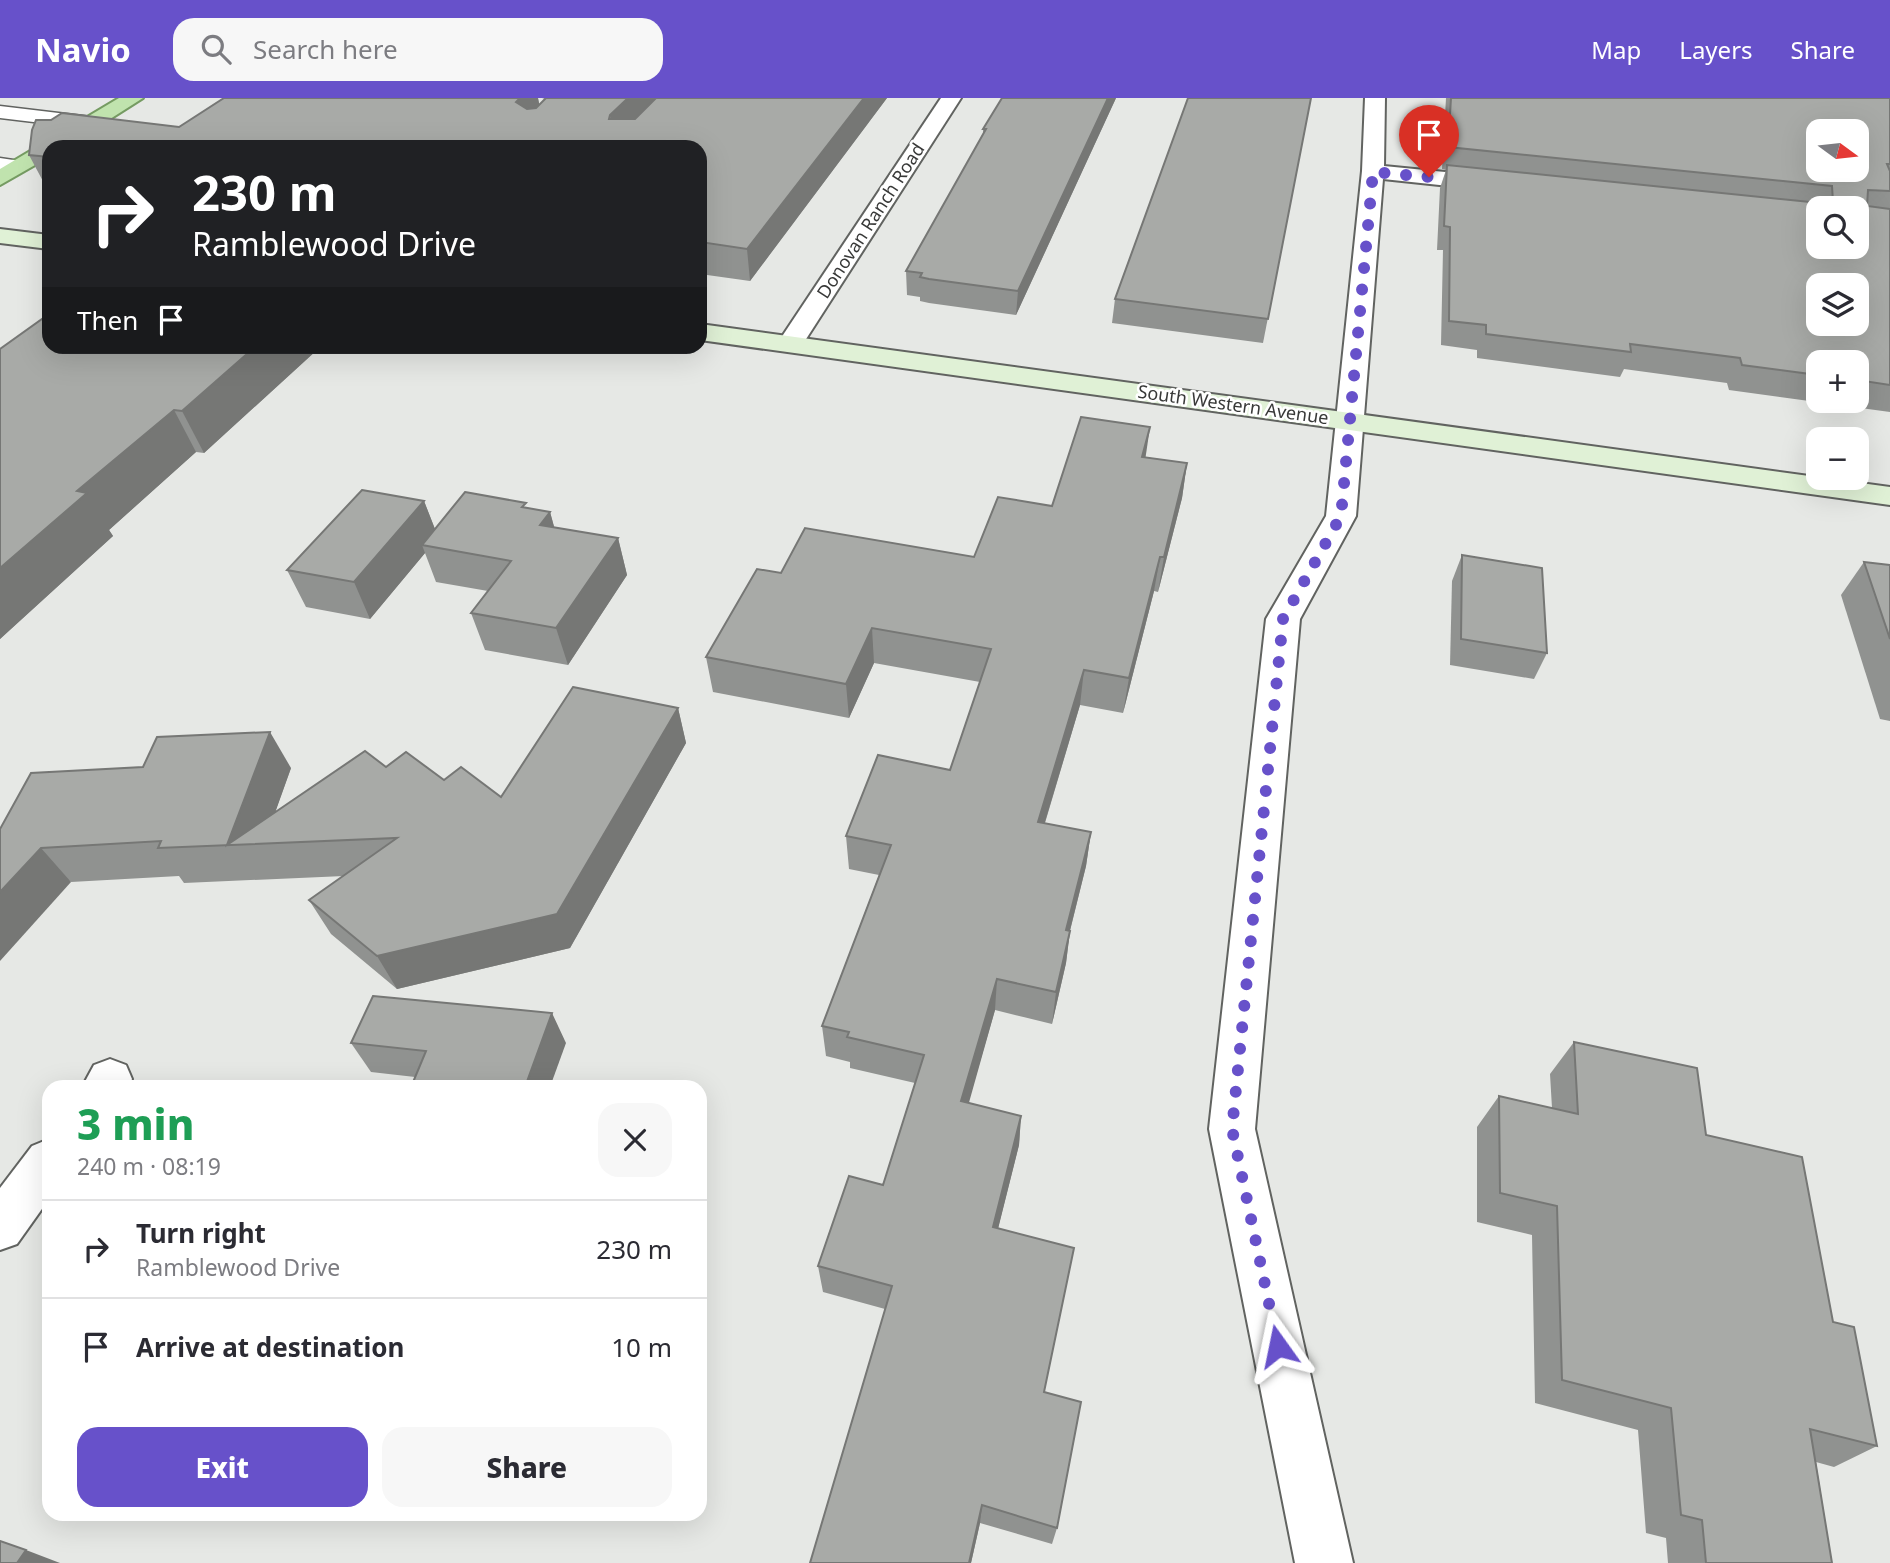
<!DOCTYPE html>
<html lang="en">
<head>
<meta charset="utf-8">
<style>
	:root { --surface:#fff; --page:#f7f7f7; --text:#2b2b33; --muted:#7c7c81; --line:#e1e1e2; --accent:#6751ca }
	body { margin:0; font-family:"Noto Sans",sans-serif; background:var(--page); color:var(--text); height:100vh; display:flex; flex-direction:column; font-size:26px; white-space:nowrap }
	* { box-sizing:border-box; margin:0 }
	p { font-size:23px; color:var(--muted) }
	.icon { flex:none; width:38px; height:38px; fill:none; stroke:currentColor; stroke-width:2; stroke-linecap:round; stroke-linejoin:round }
	.map { position:relative; flex:1; overflow:hidden }
	.drawer { position:absolute; left:42px; top:982px; width:665px; height:441px; display:flex; flex-direction:column; background:var(--surface); border-radius:21px; box-shadow:0 7px 28px #0002 }
	.drawer>* { flex:none }
	.hud { position:absolute; left:42px; top:42px; width:665px; height:214px; border-radius:21px; box-shadow:0 7px 28px #0002; background:#202124; color:#fff; overflow:hidden }
	.needle { width:46px; rotate:105deg }
	.fabs { position:absolute; left:1806px; top:21px; display:grid; gap:14px }
	.fabs a { display:grid; place-items:center; width:63px; height:63px; border-radius:14px; background:var(--surface); box-shadow:0 7px 28px #0002; font-size:35px }
	.pin { position:absolute; display:grid; place-items:center; width:60px; height:60px; color:#fff; margin:-72px -30px; border-radius:50% 50% 50% 0; rotate:-45deg; box-shadow:0 0 7px #0007 }
	.pin .icon { rotate:45deg }
	.me { position:absolute; width:77px; margin:-38px; rotate:348deg; stroke-linejoin:round; filter:drop-shadow(0 0 5px #0008) }
	.turn { display:flex; align-items:center; gap:24px; height:147px; padding:0 35px; font-size:32px }
	.turn .icon { width:91px; height:91px; stroke-width:2.5 }
	.turn b { display:block; font-size:49px; line-height:60px }
	.then { display:flex; align-items:center; height:66px; padding:0 35px; background:#0003; gap:14px; font-size:26px }
	.round { display:grid; place-items:center; flex:none; width:74px; height:74px; border-radius:21px; background:var(--page) }
	.head { display:flex; align-items:center; justify-content:space-between; height:119px; padding:0 35px }
	h1 { font-size:42px; font-weight:800; line-height:52px; color:#1e9e55 }
	.cta { display:flex; gap:14px; margin-top:auto; padding:14px 35px }
	.cta a { flex:1; height:80px; border-radius:21px; background:var(--accent); color:#fff; font-size:28px; font-weight:800; line-height:80px; text-align:center }
	.cta a+a { background:var(--page); color:var(--text) }
	ul { padding:0; list-style:none }
	li { display:flex; align-items:center; gap:21px; height:98px; padding:0 35px; border-top:2px solid var(--line) }
	li div { flex:1 }
	li b { display:block; font-size:26px }
	li em { font-style:normal }
	header { display:flex; align-items:center; gap:42px; box-sizing:border-box; height:98px; padding:0 35px; background:var(--accent); color:#fff }
	header strong { font-size:33px }
	nav { display:flex; gap:38px; margin-inline-start:auto; font-size:24px }
	.search { width:490px; height:63px; background:var(--page); display:flex; align-items:center; gap:18px; box-sizing:border-box; padding:0 24px; border-radius:21px; color:var(--muted); font-size:26px }
	.map>svg:first-child { display:block }
</style>
</head>
<body>
<header>
<strong>Navio</strong>
<div class="search"><svg class="icon" aria-label="search" viewBox="0 0 24 24"><circle cx="10" cy="10" r="6"/><path d="M15 15l6 6"/></svg>Search here</div>
<nav><a>Map</a><a>Layers</a><a>Share</a></nav>
</header>
<div class="map">
<svg width="1890" height="1465" viewBox="0 0 1890 1465">
	<rect width="100%" height="100%" fill="#e6e8e5"/>
	<g fill="none" stroke-linecap="round" stroke-linejoin="round">
		<defs>
			<g id="lane">
				<path d="M0 8 92 19 101 25 92 31 0 20Z"/>
				<path d="M0 60 27 64 30 68 20 74 0 72Z"/>
			</g>
			<g id="street">
				<path d="M941 0H961L799 252H781L777 246Z"/>
				<path d="M1365 0H1385L1384 68 1496 79 1507 86 1496 93 1383 81 1356 418 1300 521 1255 1031 1353 1465H1295L1209 1031 1266 521 1326 418 1362 73Z"/>
				<path d="M110 961 126 967 132 981 129 989H82L94 967Z"/>
				<path d="M49 1041V1101L17 1146 0 1152V1090L32 1048Z"/>
			</g>
			<g id="secondary">
				<path d="M0 131 49 137V151L0 145Z"/>
				<path d="M700 226 1890 389V407L700 242Z"/>
			</g>
			<path id="primary" d="M119 0H143L66 49H49V59L0 87V71Z"/>
		</defs>
		<!-- lane casing -->
		<use href="#lane" stroke="#616360" stroke-width="3"/>
		<!-- street casing -->
		<use href="#street" stroke="#616360" stroke-width="4"/>
		<!-- secondary casing -->
		<use href="#secondary" stroke="#616360" stroke-width="4"/>
		<!-- primary casing -->
		<use href="#primary" stroke="#759b62" stroke-width="4"/>
		<!-- lane -->
		<use href="#lane" fill="#fff" fill-rule="evenodd"/>
		<!-- street -->
		<use href="#street" fill="#fff" fill-rule="evenodd"/>
		<!-- secondary -->
		<use href="#secondary" fill="#e0f1d6" fill-rule="evenodd"/>
		<!-- primary -->
		<use href="#primary" fill="#c0e3ae" fill-rule="evenodd"/>
	</g>
	<!-- wall -->
	<g fill="#909290" fill-rule="evenodd">
		<path d="M224 0H538L539 7 545 1 542 0H887L750 183 700 176V49H49V88L45 87 29 57 32 32 36 22H51L62 15 179 29Z"/>
		<path d="M1116 0 1016 217 929 205 920 203V199L907 197 906 173 983 38V31Z"/>
		<path d="M1311 0 1263 245 1112 225 1115 201Z"/>
		<path d="M1446 0H1890V314L1729 292 1727 285 1624 271 1620 279 1477 260V252L1441 247 1443 152H1437L1440 90 1446 72 1442 71ZM1818 264H1857V303H1818Z"/>
		<path d="M49 248H316L318 251 204 355 196 354 109 432 113 438 0 541V251Z"/>
		<path d="M1145 359 1187 365 1182 400 1158 494 1154 493 1123 615 1080 607 1045 725 1091 734 1086 768 1070 833 1066 865 1052 926 995 912 968 1005 1021 1018 1019 1047 998 1130 1045 1294 1057 1430 1052 1446 980 1425 971 1465H810L885 1211 823 1194 818 1168 883 1087 915 985 850 970V964L826 958 822 928 879 777 849 771 846 738 950 672 980 584 874 565 849 620 713 594 706 559 781 475 974 459 1052 408Z"/>
		<path d="M424 403 435 431 528 410 550 414 554 429 618 440 627 477 568 567 485 552 471 515 488 493 436 484 425 455 370 521 306 509 287 472Z"/>
		<path d="M1462 457 1547 555 1534 581 1450 567 1452 483Z"/>
		<path d="M1864 464 1890 467V623L1880 621 1841 497Z"/>
		<path d="M678 610 686 645 570 850 397 891 331 836 309 802 344 778 184 785 179 778 71 784 0 731 291 670 275 714 386 669 444 682 501 699Z"/>
		<path d="M1574 944 1706 1037 1833 1224 1877 1348 1834 1369 1816 1364 1832 1465H1668L1666 1440 1646 1435 1638 1332 1535 1305 1532 1137 1477 1124V1029L1499 998 1552 1010 1550 976Z"/>
		<path d="M351 945H566L415 979 371 974Z"/>
	</g>
	<!-- shaded-wall -->
	<g fill="#767775">
		<path d="M520 0H538L541 15 523 33 516 4Z"/>
		<path d="M628 0H662L615 47 610 17Z"/>
		<path d="M864 0H887L750 183 747 151Z"/>
		<path d="M1108 0H1116L1016 217 1018 193Z"/>
		<path d="M256 248H316L318 251 204 355 182 313Z"/>
		<path d="M174 312 196 354 109 432 113 438 0 541V470L77 393Z"/>
		<path d="M1150 329 1145 363 1142 359Z"/>
		<path d="M1187 365 1182 400 1158 494 1164 459Z"/>
		<path d="M424 403 438 439 422 447 425 455 370 521 354 484Z"/>
		<path d="M550 414 560 450 540 427Z"/>
		<path d="M618 440 627 477 568 567 556 530Z"/>
		<path d="M1160 459 1154 493 1123 615 1129 580Z"/>
		<path d="M872 530 874 565 849 620 846 586Z"/>
		<path d="M1084 572 1080 607 1035 757 1038 724Z"/>
		<path d="M678 610 686 645 570 850 397 891 377 858Z"/>
		<path d="M270 634 291 670 264 746 227 747Z"/>
		<path d="M1091 734 1086 768 1062 864 1066 832Z"/>
		<path d="M41 750 71 784 0 863V794Z"/>
		<path d="M1070 833 1066 865 1052 926 1056 894Z"/>
		<path d="M997 881 995 912 961 1033V1003Z"/>
		<path d="M552 915 566 945 550 989H525Z"/>
		<path d="M1021 1018 1019 1047 992 1155 993 1129Z"/>
		<path d="M982 1407 980 1425 971 1465H969Z"/>
		<path d="M26 1452 60 1465H17Z"/>
	</g>
	<!-- building -->
	<g fill="#a8aaa7" stroke="#767775" stroke-width="2" fill-rule="evenodd">
		<path d="M224 0H520L516 4 527 11 536 10 546 0H628L610 17 609 21H635L656 0H864L747 151 700 144V49H49V59L29 57 32 32 36 22H51L62 15 179 29Z"/>
		<path d="M1002 0H1108L1018 193 929 181 920 179 922 175 906 173 986 31H983Z"/>
		<path d="M1188 0H1311L1268 221 1115 201Z"/>
		<path d="M1451 0H1890V66H1887L1890 73V93L1868 92 1867 108 1890 111V287L1857 282V264H1818V277L1742 267 1740 260 1630 246 1631 254 1486 236V227L1449 223 1450 129 1444 128 1447 67 1830 106 1833 104 1832 88 1448 49ZM1818 33H1857V72H1818ZM1818 110H1857V149H1818ZM1818 187H1857V226H1818Z"/>
		<path d="M49 216V248H256L182 313 174 312 77 393 87 395 0 470V251Z"/>
		<path d="M1081 319 1150 329 1142 359 1187 365 1164 459H1160L1129 580 1084 572 1038 724 1091 734 1066 832 1070 833 1056 894 997 881 961 1003 1021 1018 993 1129 1074 1150 1044 1294 1081 1304 1057 1430 982 1407 969 1465H810L892 1188 818 1168 849 1078 883 1087 924 957 847 939 849 934 822 928 891 747 846 738 878 657 950 672 991 551 872 530 846 586 706 559 757 471 781 475 805 430 974 459 998 399 1052 408Z"/>
		<path d="M362 392 424 403 354 484 287 472Z"/>
		<path d="M465 394 526 405 522 409 550 414 540 427 618 440 556 530 471 515 511 463 422 447Z"/>
		<path d="M1462 457 1542 470 1547 555 1461 541Z"/>
		<path d="M1864 464 1890 467V541Z"/>
		<path d="M573 589 678 610 557 816 377 858 309 802 397 740 158 750 161 743 41 750 0 794V731L31 675 143 669 157 639 270 634 227 747 365 653 386 669 406 654 444 682 461 669 501 699Z"/>
		<path d="M373 898 552 915 525 989H411L426 953 351 945Z"/>
		<path d="M1574 944 1697 970 1706 1037 1802 1059 1833 1224 1854 1229 1877 1348 1810 1331 1832 1465H1706L1702 1422 1681 1417 1671 1310 1562 1282 1557 1108 1500 1095 1499 998 1578 1016Z"/>
		<path d="M0 1443 26 1452 17 1465H0Z"/>
	</g>
	<g fill="none" stroke-linecap="round" stroke-linejoin="round">
		<!-- route -->
		<path stroke="#6751ca" stroke-width="12" stroke-dasharray="0 21.6" d="M1278 1248 1232 1031 1283 521 1341 418 1373 74 1429 79"/>
	</g>
	<g text-anchor="middle" stroke-width="5" stroke-linejoin="round" paint-order="stroke">
		<!-- far-street labels -->
		<g font-size="18" fill="#383938" stroke="#fff">
			<text transform="translate(871 123) rotate(-57)" y="6">Donovan Ranch Road</text>
			<text transform="translate(1233 307) rotate(8)" y="6">South Western Avenue</text>
		</g>
	</g>
</svg>
<div class="fabs">
<a><svg class="needle" viewBox="-14 -14 28 28"><path d="M0-13l5 13h-10z" fill="#e53935"/><path d="M0 13l5-13h-10z" fill="#7c7c81"/></svg></a>
<a><svg class="icon" aria-label="search" viewBox="0 0 24 24"><circle cx="10" cy="10" r="6"/><path d="M15 15l6 6"/></svg></a>
<a><svg class="icon" aria-label="layers" viewBox="0 0 24 24"><path d="M12 4l9 5-9 5-9-5zM3 14l9 5 9-5"/></svg></a>
<a>+</a>
<a>−</a>
</div>
<div class="pin" style="left:1429px;top:79px;background:#d93025"><svg class="icon" aria-label="arrive" viewBox="0 0 24 24"><path d="M6 21V4h12l-3 4 3 4H6"/></svg></div>
<svg class="me" style="left:1278px;top:1248px" viewBox="-20 -20 40 40"><path d="M0-17L14 15 0 8-14 15z" fill="#6751ca" stroke="#fff" stroke-width="4"/></svg>
<div class="hud">
<div class="turn"><svg class="icon" aria-label="right" viewBox="0 0 24 24"><path d="M7 20v-9h11M14 6l5 5-5 5"/></svg><div><b>230 m</b>Ramblewood Drive</div></div>
<div class="then">Then<svg class="icon" aria-label="arrive" viewBox="0 0 24 24"><path d="M6 21V4h12l-3 4 3 4H6"/></svg></div>
</div>
<section class="drawer">
<div class="head"><div><h1>3 min</h1><p>240 m · 08:19</p></div><a class="round"><svg class="icon" aria-label="close" viewBox="0 0 24 24"><path d="M6 6l12 12M18 6L6 18"/></svg></a></div>
<ul>
<li><svg class="icon" aria-label="right" viewBox="0 0 24 24"><path d="M7 20v-9h11M14 6l5 5-5 5"/></svg><div><b>Turn right</b><p>Ramblewood Drive</p></div><em>230 m</em></li>
<li><svg class="icon" aria-label="arrive" viewBox="0 0 24 24"><path d="M6 21V4h12l-3 4 3 4H6"/></svg><div><b>Arrive at destination</b></div><em>10 m</em></li>
</ul>
<div class="cta"><a>Exit</a><a>Share</a></div>
</section>
</div>
</body>
</html>
